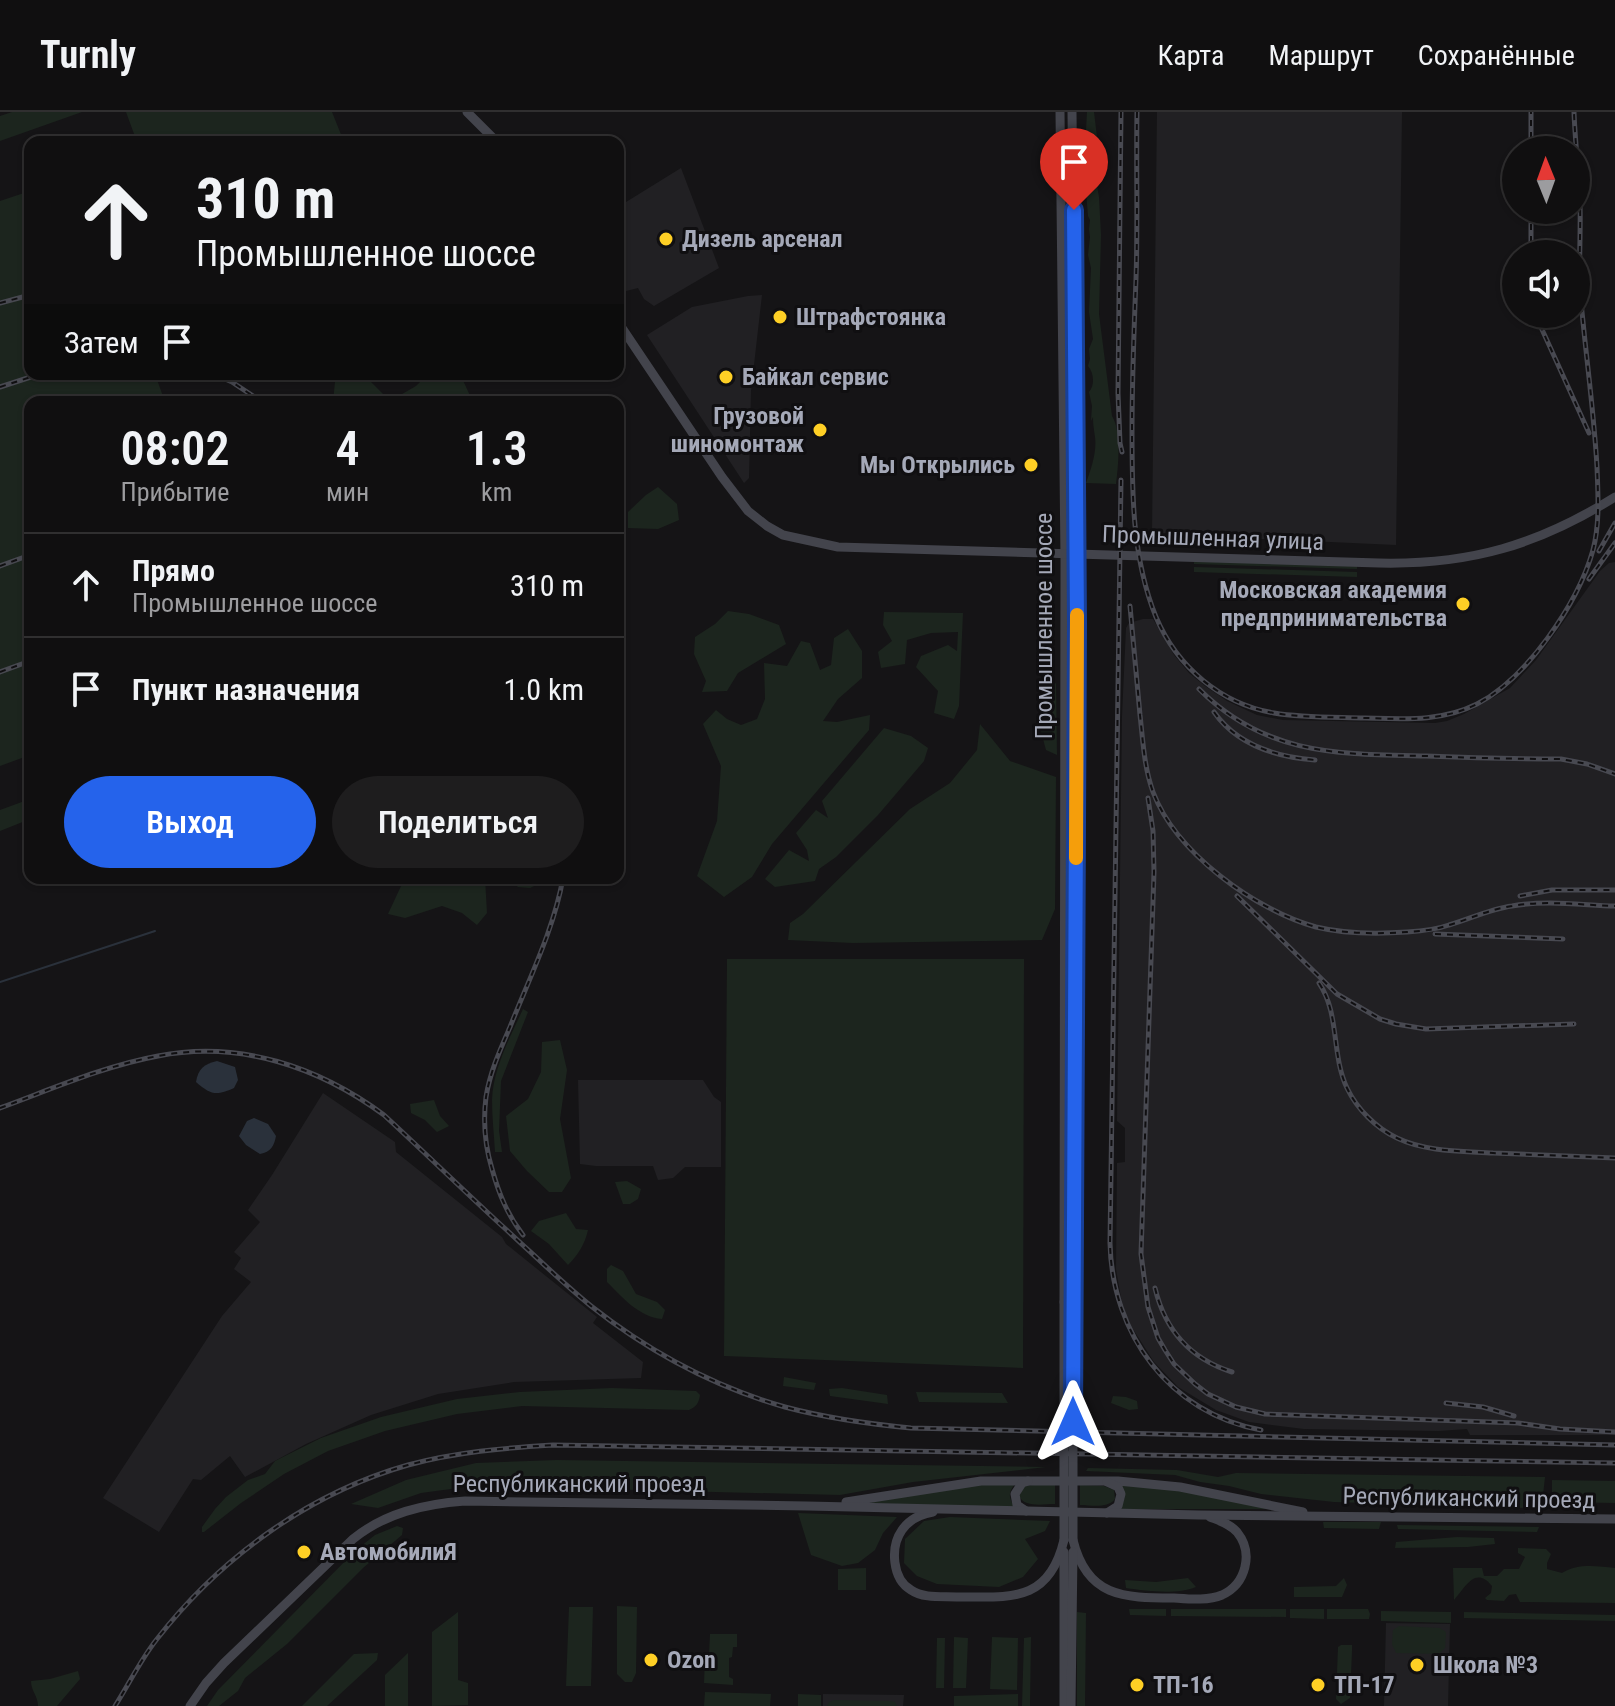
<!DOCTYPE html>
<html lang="ru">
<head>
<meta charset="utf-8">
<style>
	:root { --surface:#100f10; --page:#1e1d1e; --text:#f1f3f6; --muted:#9c9c9f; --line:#302f30; --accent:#2563eb }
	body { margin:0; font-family:"Roboto Condensed",sans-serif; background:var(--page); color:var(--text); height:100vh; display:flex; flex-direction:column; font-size:30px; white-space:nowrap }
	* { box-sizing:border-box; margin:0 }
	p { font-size:26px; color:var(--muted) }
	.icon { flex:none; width:44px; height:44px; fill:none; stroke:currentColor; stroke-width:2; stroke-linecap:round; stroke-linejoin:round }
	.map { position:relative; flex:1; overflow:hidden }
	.details { position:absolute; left:24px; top:284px; width:600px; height:488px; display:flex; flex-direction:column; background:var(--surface); border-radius:16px; box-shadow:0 2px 6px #0004,0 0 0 2px var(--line) }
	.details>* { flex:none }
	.top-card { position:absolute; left:24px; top:24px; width:600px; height:244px; border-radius:16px; box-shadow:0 2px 6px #0004,0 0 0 2px var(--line); background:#100f10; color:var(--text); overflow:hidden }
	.needle { width:52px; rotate:359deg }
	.controls { position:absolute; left:1502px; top:24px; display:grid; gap:16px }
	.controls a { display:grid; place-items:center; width:88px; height:88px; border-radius:50%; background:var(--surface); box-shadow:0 2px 6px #0004,0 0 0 2px var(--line); font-size:40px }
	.pin { position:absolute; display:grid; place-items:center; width:68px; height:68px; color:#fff; margin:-82px -34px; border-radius:50% 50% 50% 0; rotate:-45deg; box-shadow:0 0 8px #0007 }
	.pin .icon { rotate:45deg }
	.me { position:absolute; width:88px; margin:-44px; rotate:0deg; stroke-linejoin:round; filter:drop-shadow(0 0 6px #0008) }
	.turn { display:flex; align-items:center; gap:28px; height:168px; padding:0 40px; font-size:36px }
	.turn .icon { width:104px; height:104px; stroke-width:2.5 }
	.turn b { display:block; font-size:56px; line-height:68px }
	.then { display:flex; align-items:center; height:76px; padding:0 40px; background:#0003; gap:16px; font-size:30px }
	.eta { display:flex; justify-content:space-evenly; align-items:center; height:136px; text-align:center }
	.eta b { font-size:48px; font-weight:600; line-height:56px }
	.button { display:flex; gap:16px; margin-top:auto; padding:16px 40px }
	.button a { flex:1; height:92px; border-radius:48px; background:var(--accent); color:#fff; font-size:32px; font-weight:600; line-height:92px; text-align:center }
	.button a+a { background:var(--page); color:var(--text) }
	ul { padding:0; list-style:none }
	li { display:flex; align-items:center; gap:24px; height:104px; padding:0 40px; border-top:2px solid var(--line) }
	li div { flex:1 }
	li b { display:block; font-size:30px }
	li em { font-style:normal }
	header { display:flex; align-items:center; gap:48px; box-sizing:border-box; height:112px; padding:0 40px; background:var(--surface); border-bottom:2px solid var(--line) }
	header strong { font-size:38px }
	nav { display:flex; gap:44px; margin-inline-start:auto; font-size:28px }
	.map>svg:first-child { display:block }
</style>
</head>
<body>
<header>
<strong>Turnly</strong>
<nav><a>Карта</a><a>Маршрут</a><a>Сохранённые</a></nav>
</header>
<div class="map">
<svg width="1615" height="1594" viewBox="0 0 1615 1594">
	<rect width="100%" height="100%" fill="#151416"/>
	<!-- built -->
	<g fill="#212023">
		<path d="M1157 0H1402L1396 433 1152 422Z"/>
		<path d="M681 56 719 156 654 194 644 187 638 176 626 179 618 166V95Z"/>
		<path d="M762 183 751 279 749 366 744 371 647 223 692 195 748 184Z"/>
		<path d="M1615 450V1323H1470L1467 1317 1439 1319 1304 1317 1249 1310 1216 1298 1178 1275 1154 1250 1133 1217 1126 1203 1121 1186 1116 1157 1117 1051 1125 1050V1016L1117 1009 1122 604 1126 516 1129 511 1143 507H1153L1174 543 1189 561 1205 574 1227 589 1257 603 1283 608 1435 611 1447 609 1464 602 1510 576 1536 548 1600 459 1609 451Z"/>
		<path d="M578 968H703L714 985 721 990V1055H685L673 1066 658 1068 653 1054H596L580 1052Z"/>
		<path d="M323 981 395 1030 396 1040 502 1125 506 1132 597 1205 593 1211 643 1250 641 1266 514 1270 438 1282 371 1303 306 1332 245 1365 230 1344 201 1368 193 1367 159 1420 103 1386 222 1204 251 1170 234 1157 241 1146 234 1140 260 1110 248 1098 272 1063Z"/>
		<path d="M1386 1511 1450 1512 1448 1594H1384Z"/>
		<path d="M823 1582 904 1583 903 1594H823Z"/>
	</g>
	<!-- green -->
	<g fill="#1c251e">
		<path d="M12 0H82L0 29V4Z"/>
		<path d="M126 0H332L344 30H260L253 25 247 30H137Z"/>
		<path d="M1087 0H1094L1097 25 1095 44 1098 51 1096 68 1099 85 1101 123 1099 202 1112 304C1122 320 1118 356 1116 372L1086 371C1091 357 1097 340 1095 325 1094 317 1093 313 1093 305L1091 309 1092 294 1089 280C1095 273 1094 261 1088 254L1090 247 1089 237 1093 227 1089 200 1091 156 1088 143 1090 125 1089 117 1090 108 1088 104 1084 55Z"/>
		<path d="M30 79V262H155L165 290H30V643L0 654V89Z"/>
		<path d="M1065 83H1070L1073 423 1070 428 1069 426Z"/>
		<path d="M343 262H363L390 289 416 274 428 262H460L473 290H333L335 270Z"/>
		<path d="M658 375 677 392 679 408 658 417 628 416V400L646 383Z"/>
		<path d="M1194 448 1357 454V457L1194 452Z"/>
		<path d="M1194 455 1357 460V465L1194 460Z"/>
		<path d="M1071 457 1073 461 1071 875 1069 910 1067 875 1069 459Z"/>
		<path d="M728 499 749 502 779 513 786 532 738 561 727 579 702 580 706 569 694 542 695 525 715 512Z"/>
		<path d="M884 500 963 501 959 594 954 607 934 601 938 579 916 555 921 544 948 533 957 539 958 520 931 521 907 528 905 552 881 556 878 540 892 529 883 513Z"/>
		<path d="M848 517 862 539V566L838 587 823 609 837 610 870 603 869 618 772 732 752 765 724 785 697 764 717 709 721 654 703 612 716 598 727 607 741 613 757 607 765 587 764 551 787 554 801 529 810 531 820 558 831 553 834 526Z"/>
		<path d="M1056 571 1057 643 1046 638 1039 612V585Z"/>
		<path d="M980 612 1010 649 1056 665 1055 797 1042 828 853 831 788 828 790 811 803 802 910 697 950 671 977 638Z"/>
		<path d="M884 616 911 624 928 636 924 649 878 703 836 745 819 757 815 769 775 775 765 767 789 738 809 749 807 738 796 721 816 698 828 706 822 689Z"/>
		<path d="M30 687V707L0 719V698Z"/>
		<path d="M409 766H485L487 801 477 813 462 801 442 794 405 806 388 802 402 772Z"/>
		<path d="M508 766H550L530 776 518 775Z"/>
		<path d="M727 847H1024L1023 1256 724 1244Z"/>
		<path d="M523 897 528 900 501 969 499 1019 502 1040H495C494 1023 492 1005 492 988 493 957 510 925 523 897Z"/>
		<path d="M560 928 567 958 560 1007 571 1066 562 1080H549L527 1059 510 1039 506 1004 528 987 541 960 542 930Z"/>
		<path d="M434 988 440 1004 449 1014 437 1020 425 1008 411 1001 410 992Z"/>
		<path d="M627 1069 641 1077 638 1087 630 1092H623L615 1070Z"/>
		<path d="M566 1101 576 1117 588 1118C585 1132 578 1143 568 1153L549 1132 531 1119 539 1109Z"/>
		<path d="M611 1153 623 1159 636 1182 657 1190 665 1198 662 1207C639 1205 622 1185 607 1170V1157Z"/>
		<path d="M784 1265 816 1271 814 1278 783 1274Z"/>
		<path d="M612 1276 696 1279 700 1283C699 1291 696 1295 689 1298L522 1294 457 1302 385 1319 328 1339 284 1362 241 1391 204 1420H202V1415L215 1397 226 1385 248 1368 265 1362 275 1349 321 1326 381 1305 457 1287 520 1280Z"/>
		<path d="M842 1276 887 1283 888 1292 830 1284 829 1277Z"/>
		<path d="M916 1280 1002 1281 1008 1291 919 1290Z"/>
		<path d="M1113 1284 1126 1285 1137 1289 1138 1297 1129 1298 1111 1291Z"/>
		<path d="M557 1348 1046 1355 913 1370 840 1383 473 1374 421 1381 378 1396 351 1392 406 1368 476 1351Z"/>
		<path d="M1088 1356 1177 1358 1218 1365 1236 1361 1545 1365 1542 1393 1527 1396 1334 1390 1261 1382 1229 1374 1200 1370 1175 1363 1086 1359Z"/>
		<path d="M1552 1368 1615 1369V1391L1560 1390 1552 1387Z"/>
		<path d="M1015 1372C1008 1380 1008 1387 1016 1396L867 1391 974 1373Z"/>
		<path d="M1120 1372 1179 1377 1275 1397H1120C1125 1388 1127 1381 1120 1372Z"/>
		<path d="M1034 1373H1055V1392C1043 1392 1025 1396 1019 1384L1024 1374Z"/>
		<path d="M1080 1373 1104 1374 1114 1378 1115 1387C1107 1397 1091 1393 1080 1393Z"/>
		<path d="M798 1401 897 1405 883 1421 875 1438 858 1451 842 1454 811 1443Z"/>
		<path d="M950 1405 1050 1409 1045 1419 1025 1427 1038 1447 1023 1465 999 1475 937 1472 917 1464 904 1451 905 1427 924 1409Z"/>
		<path d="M1323 1410H1381L1379 1417 1324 1416Z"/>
		<path d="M1397 1413 1539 1415 1537 1420 1398 1417Z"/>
		<path d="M397 1414 403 1416 402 1423 363 1456 287 1532 245 1566 238 1579 219 1594H207L218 1578 355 1439 375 1423Z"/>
		<path d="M1457 1425 1494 1426 1495 1432 1468 1435 1395 1436 1396 1430Z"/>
		<path d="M1518 1436 1546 1437 1551 1442 1547 1451V1457L1562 1461C1577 1451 1597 1454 1615 1456V1491L1520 1490 1516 1482 1509 1483 1504 1489 1487 1488 1485 1486 1491 1481 1492 1474C1475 1453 1465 1476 1454 1488L1453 1456H1482L1484 1464H1497L1504 1457H1519L1525 1445 1518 1441Z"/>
		<path d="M866 1456V1478H838V1457Z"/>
		<path d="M1188 1466 1196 1475C1176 1483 1147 1479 1126 1476L1125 1468 1156 1470Z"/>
		<path d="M1344 1466 1347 1473 1342 1485H1294V1475L1336 1474Z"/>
		<path d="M617 1494 637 1495 636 1561 632 1570H625L617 1562Z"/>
		<path d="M569 1495H593L591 1574H566Z"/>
		<path d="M1129 1497H1166V1504L1130 1503Z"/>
		<path d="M1171 1497H1286V1505L1171 1504Z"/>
		<path d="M1290 1497H1324V1507L1290 1506Z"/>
		<path d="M1327 1497H1368L1370 1502 1369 1507H1327Z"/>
		<path d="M1381 1499 1451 1500V1511L1381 1509Z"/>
		<path d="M458 1500V1568L468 1571V1593L432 1594V1520Z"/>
		<path d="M1077 1500 1086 1501 1085 1594H1077Z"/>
		<path d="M1464 1500 1615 1503V1509L1464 1506Z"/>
		<path d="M1399 1514 1440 1516 1446 1520 1445 1536 1439 1542 1396 1541 1392 1532 1393 1518Z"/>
		<path d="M710 1522H737V1535H733L732 1545 729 1546V1565L733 1567V1573L704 1571 705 1546 709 1543Z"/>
		<path d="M954 1525 968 1526 966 1576H953Z"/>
		<path d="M992 1525 1018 1526 1017 1578 990 1577Z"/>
		<path d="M1031 1525 1030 1594H1022L1024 1526Z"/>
		<path d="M937 1526H945L944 1576H936Z"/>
		<path d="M1341 1533H1352V1539L1350 1586 1341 1592 1336 1587 1338 1535Z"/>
		<path d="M378 1541 377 1548 327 1594H302L354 1542Z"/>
		<path d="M408 1541V1594H385V1563Z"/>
		<path d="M78 1559 80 1567 57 1594H38C38 1584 31 1579 31 1569L50 1567Z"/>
		<path d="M705 1580 771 1582 770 1594H704Z"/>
		<path d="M798 1582 821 1583V1594H798Z"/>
		<path d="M1018 1582V1594H954V1584Z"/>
		<path d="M834 1588 890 1589 895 1590 897 1594H827L829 1590Z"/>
	</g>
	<!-- water -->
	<g fill="#2a313b">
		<path d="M217 949 235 955 238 968 234 976C216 984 211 983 196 970 198 957 204 952 217 949Z"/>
		<path d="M254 1006 268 1012 276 1024C274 1034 271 1040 260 1042L246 1033 239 1024 247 1009Z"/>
	</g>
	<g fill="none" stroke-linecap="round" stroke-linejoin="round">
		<!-- stream -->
		<path stroke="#2a313b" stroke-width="2" d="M0 870 155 819"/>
		<!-- secondary -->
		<g stroke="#43444c" stroke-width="9">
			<path d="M467 0 497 30"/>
			<path d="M1060 0 1065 447 1064 1190"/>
			<path d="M1072 0 1077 442 1073 1192"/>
			<path d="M618 210 722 365 748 399 767 414 783 423 838 435 1379 451C1470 453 1538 433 1615 385"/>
			<path d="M846 1390 981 1369H1118L1180 1375 1303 1400"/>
			<path d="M1026 1399 1017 1393 1015 1382 1022 1371 1028 1369"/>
			<path d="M933 1400C921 1402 909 1408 902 1418 890 1435 892 1467 911 1478 924 1487 943 1484 959 1485 1010 1485 1049 1491 1064 1428"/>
			<path d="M1107 1401 1118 1394 1121 1382 1118 1375 1107 1370"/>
			<path d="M1073 1428C1087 1485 1123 1486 1174 1486 1189 1487 1208 1489 1222 1483 1246 1472 1254 1441 1237 1420 1230 1412 1220 1409 1210 1405"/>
			<path d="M1064 1440V1594"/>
			<path d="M190 1594 206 1571 224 1551 353 1427C385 1401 424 1392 465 1389L807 1394 1199 1403 1615 1407"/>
			<path d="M1071 1594 1073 1440"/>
		</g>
		<defs>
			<g id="rail">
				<path d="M1121 0 1118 281 1120 331 1122 340"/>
				<path d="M1137 0C1136 56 1138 111 1136 167 1134 217 1132 268 1132 318 1132 381 1132 446 1156 505 1177 555 1221 592 1274 601 1304 606 1335 605 1365 606 1404 607 1441 610 1477 592 1526 567 1578 492 1593 438 1600 411 1598 383 1597 355 1594 300 1586 245 1581 189 1578 157 1581 124 1580 91 1579 60 1575 30 1574 0"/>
				<path d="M1531 38V0"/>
				<path d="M1531 142V98"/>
				<path d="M0 191 30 183"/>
				<path d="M1535 202 1589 321"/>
				<path d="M214 262 232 270 262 290"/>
				<path d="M0 275 40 262"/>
				<path d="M1121 368 1110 1131C1112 1222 1169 1301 1261 1318"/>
				<path d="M1599 439 1615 411"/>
				<path d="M0 454 30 443"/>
				<path d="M1589 467 1615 431"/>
				<path d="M1130 494C1133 530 1137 567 1140 603 1143 629 1144 655 1153 680 1176 741 1255 798 1316 815 1345 822 1378 822 1407 820 1421 819 1435 818 1449 813 1470 807 1490 797 1512 794 1546 788 1581 793 1615 794"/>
				<path d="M0 560 30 549"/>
				<path d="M1199 577C1266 644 1339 642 1426 644 1471 646 1516 647 1561 647L1587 652 1615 662"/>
				<path d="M1214 600C1237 633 1277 645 1315 648"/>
				<path d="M1148 686 1153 719 1154 760 1141 1142 1148 1195 1158 1226 1165 1238 1174 1252 1195 1272 1208 1282 1236 1295 1265 1302 1518 1311 1560 1317 1615 1320"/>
				<path d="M1237 784 1337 882 1380 907 1396 912 1426 917 1574 912"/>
				<path d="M1520 784 1552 778H1615"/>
				<path d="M1435 822 1563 827"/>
				<path d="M1319 871C1340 902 1331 942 1347 976 1357 997 1376 1016 1397 1026 1426 1040 1462 1039 1493 1041 1534 1043 1574 1044 1615 1046"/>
				<path d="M0 996C52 977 104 954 158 944 240 928 319 955 384 1003 423 1039 461 1076 500 1112 530 1139 559 1168 591 1194 648 1239 715 1275 785 1295 826 1306 869 1312 911 1316L1615 1333"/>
				<path d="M523 1123C507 1102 499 1082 492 1057 485 1034 483 1009 486 985 490 960 500 938 510 915 529 867 554 817 563 766"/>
				<path d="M1155 1176C1165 1218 1191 1247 1232 1260"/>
				<path d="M1446 1291 1483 1295 1514 1304"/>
				<path d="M115 1594C129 1572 141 1547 157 1527 220 1446 309 1381 408 1353 456 1340 504 1336 553 1333L1615 1351"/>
			</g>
		</defs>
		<!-- rail casing -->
		<use href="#rail" stroke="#484951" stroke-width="5"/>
		<!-- rail -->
		<use href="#rail" stroke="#100f11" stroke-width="2" stroke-dasharray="6" stroke-linecap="butt"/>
		<!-- secondary-bridge -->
		<g stroke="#43444c" stroke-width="9">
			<path d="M1064 1428V1190"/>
			<path d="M1073 1428V1192"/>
		</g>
	</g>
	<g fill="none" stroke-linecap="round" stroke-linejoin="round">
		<defs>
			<path id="route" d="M1073 1310 1077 511 1074 98"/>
		</defs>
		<!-- route casing -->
		<use href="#route" stroke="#184099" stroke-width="20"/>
		<!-- route -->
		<use href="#route" stroke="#2563eb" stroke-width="14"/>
		<!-- slow -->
		<path stroke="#f59e0b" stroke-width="14" d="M1076 746 1077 503"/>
	</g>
	<!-- markers -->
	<g fill="#fecf25" stroke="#100f11" stroke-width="3">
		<circle cx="666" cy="127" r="8"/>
		<circle cx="780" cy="205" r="8"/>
		<circle cx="726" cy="265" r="8"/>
		<circle cx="820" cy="318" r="8"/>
		<circle cx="1031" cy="353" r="8"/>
		<circle cx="1463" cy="492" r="8"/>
		<circle cx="304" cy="1440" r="8"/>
		<circle cx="651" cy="1548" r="8"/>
		<circle cx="1417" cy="1553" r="8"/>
		<circle cx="1137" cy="1573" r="8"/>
		<circle cx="1318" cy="1573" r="8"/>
	</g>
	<g text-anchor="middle" stroke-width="6" stroke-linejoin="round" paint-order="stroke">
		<!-- poi labels -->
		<g font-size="24" font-weight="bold" fill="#a5a9b8" stroke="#100f11" text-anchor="start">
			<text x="682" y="135">Дизель арсенал</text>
			<text x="796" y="213">Штрафстоянка</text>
			<text x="742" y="273">Байкал сервис</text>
			<text x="804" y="312" text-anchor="end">Грузовой<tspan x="804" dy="28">шиномонтаж</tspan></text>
			<text x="1015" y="361" text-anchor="end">Мы Открылись</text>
			<text x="1447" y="486" text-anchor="end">Московская академия<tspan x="1447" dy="28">предпринимательства</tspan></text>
			<text x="320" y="1448">АвтомобилиЯ</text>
			<text x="667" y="1556">Ozon</text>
			<text x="1433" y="1561">Школа №3</text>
			<text x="1153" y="1581">ТП-16</text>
			<text x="1334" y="1581">ТП-17</text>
		</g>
		<!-- street labels -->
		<g font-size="24" fill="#a5a9b8" stroke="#100f11">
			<text transform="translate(1213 426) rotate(2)" y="8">Промышленная улица</text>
			<text transform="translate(1044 514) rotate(-90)" y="8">Промышленное шоссе</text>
			<text x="579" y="1380">Республиканский проезд</text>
			<text transform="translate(1469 1386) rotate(1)" y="8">Республиканский проезд</text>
		</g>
	</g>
</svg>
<div class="controls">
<a><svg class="needle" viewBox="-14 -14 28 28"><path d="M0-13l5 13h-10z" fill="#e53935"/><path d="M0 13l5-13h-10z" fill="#9c9c9f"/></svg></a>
<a><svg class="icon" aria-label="sound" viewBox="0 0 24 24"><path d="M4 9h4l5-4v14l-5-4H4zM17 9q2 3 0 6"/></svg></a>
</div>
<div class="pin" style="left:1074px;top:98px;background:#d93025"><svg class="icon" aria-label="arrive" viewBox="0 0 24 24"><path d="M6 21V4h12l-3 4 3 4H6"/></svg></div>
<svg class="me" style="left:1073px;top:1310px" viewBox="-20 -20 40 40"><path d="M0-17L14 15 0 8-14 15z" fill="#2563eb" stroke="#fff" stroke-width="4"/></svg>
<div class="top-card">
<div class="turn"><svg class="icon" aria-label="ahead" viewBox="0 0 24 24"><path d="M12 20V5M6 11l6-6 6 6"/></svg><div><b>310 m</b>Промышленное шоссе</div></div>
<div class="then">Затем<svg class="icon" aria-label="arrive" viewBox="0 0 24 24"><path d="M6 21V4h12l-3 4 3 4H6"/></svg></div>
</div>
<section class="details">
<div class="eta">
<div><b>08:02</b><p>Прибытие</p></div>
<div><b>4</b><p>мин</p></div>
<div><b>1.3</b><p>km</p></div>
</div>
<ul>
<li><svg class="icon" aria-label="ahead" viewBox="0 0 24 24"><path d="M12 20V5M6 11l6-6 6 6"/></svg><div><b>Прямо</b><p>Промышленное шоссе</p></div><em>310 m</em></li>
<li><svg class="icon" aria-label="arrive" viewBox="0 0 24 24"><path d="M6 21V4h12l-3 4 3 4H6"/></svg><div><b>Пункт назначения</b></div><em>1.0 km</em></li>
</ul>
<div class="button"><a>Выход</a><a>Поделиться</a></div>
</section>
</div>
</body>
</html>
